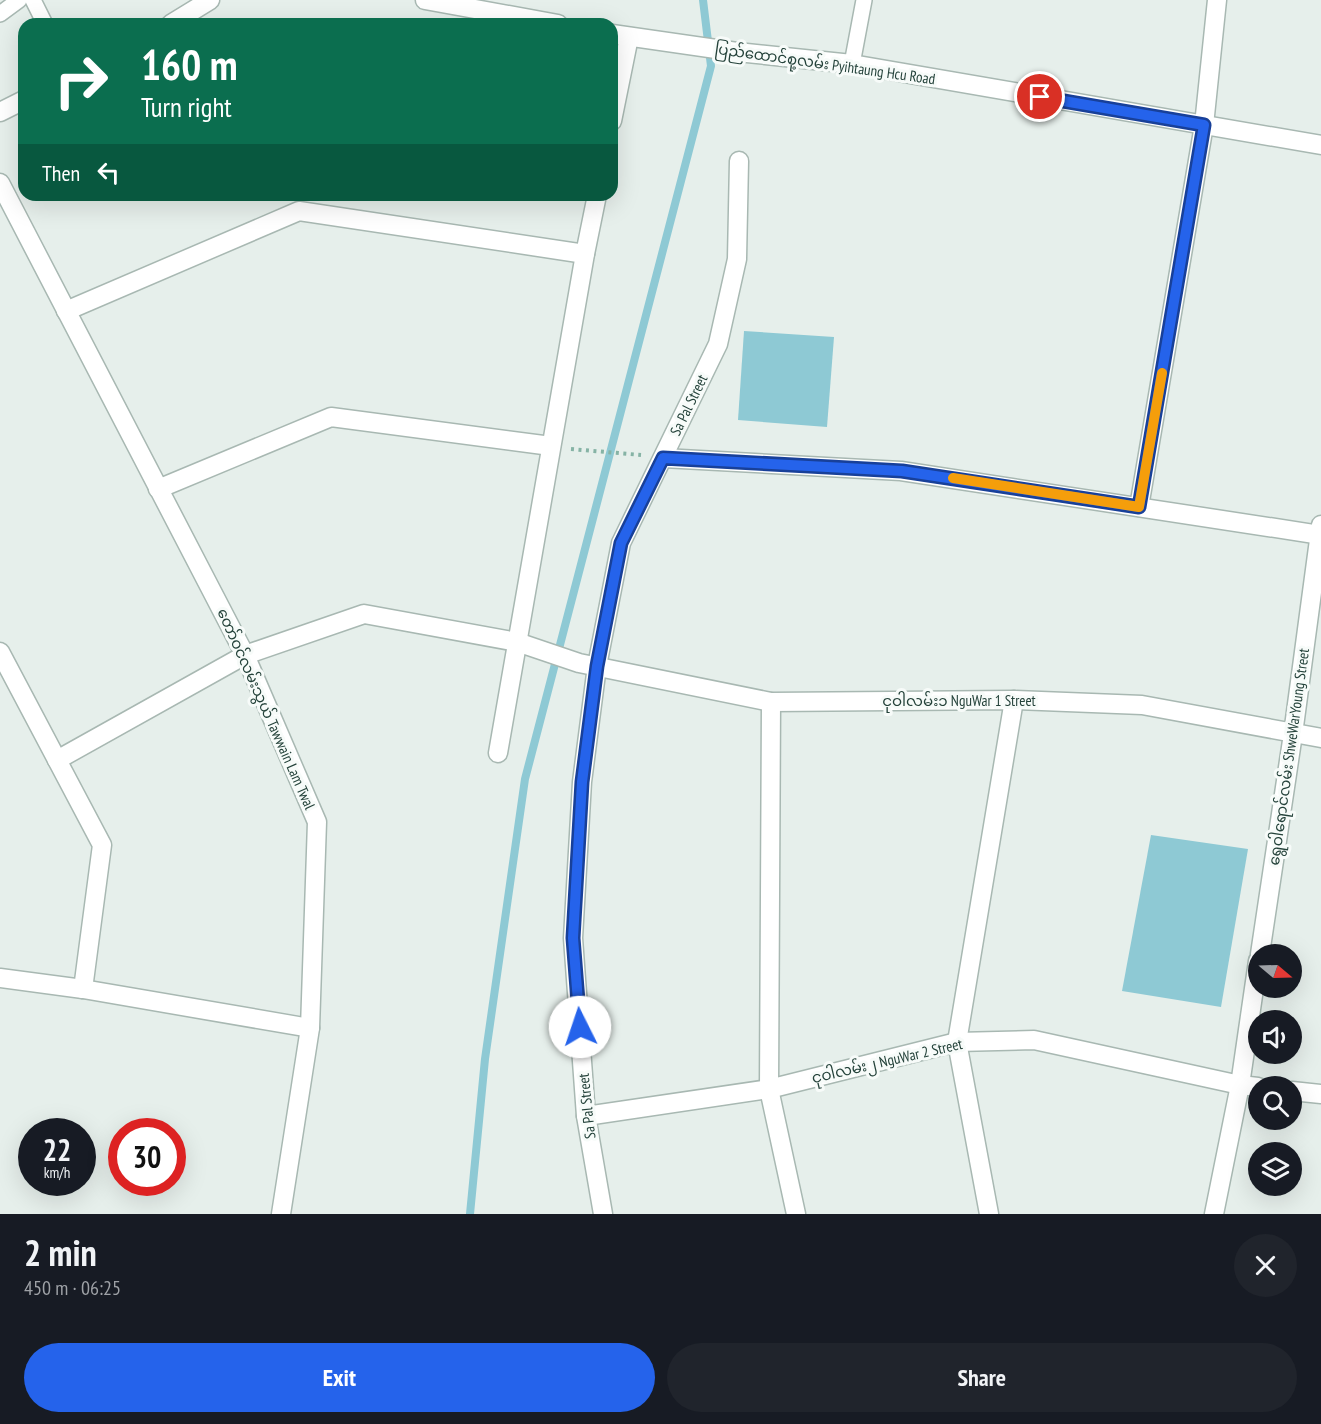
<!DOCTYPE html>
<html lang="en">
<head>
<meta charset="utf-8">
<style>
	:root { --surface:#171b24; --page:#20242c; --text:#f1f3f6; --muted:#9ea1a6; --accent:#2563eb }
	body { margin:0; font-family:"PT Sans Narrow","Noto Sans Myanmar",sans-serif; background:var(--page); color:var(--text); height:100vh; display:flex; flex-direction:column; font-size:22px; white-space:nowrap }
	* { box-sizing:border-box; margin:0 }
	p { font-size:20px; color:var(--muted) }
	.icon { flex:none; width:33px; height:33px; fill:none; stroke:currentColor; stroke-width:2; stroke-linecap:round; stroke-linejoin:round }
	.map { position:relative; height:1214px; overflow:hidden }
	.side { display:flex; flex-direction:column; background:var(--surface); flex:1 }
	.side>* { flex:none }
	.guide { position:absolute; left:18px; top:18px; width:600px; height:183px; border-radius:18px; box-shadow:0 6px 24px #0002; background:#0b6e4f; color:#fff; overflow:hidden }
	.needle { width:39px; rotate:109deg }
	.tools { position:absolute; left:1248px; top:944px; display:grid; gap:12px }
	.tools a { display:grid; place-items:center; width:54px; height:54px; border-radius:50%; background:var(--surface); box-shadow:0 6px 24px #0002; font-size:30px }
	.speed { position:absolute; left:18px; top:1118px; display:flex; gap:12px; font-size:30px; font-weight:700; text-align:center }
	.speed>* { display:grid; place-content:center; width:78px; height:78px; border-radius:50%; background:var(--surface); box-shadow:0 6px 24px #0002; line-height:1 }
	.speed small { font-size:15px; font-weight:400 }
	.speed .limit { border:9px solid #d22; background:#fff; color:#111 }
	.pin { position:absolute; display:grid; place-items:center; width:51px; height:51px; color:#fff; margin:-26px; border:3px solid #fff; border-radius:50%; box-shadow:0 2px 6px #0007 }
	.me { position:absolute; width:66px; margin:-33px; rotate:356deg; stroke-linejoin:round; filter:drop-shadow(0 0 4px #0008) }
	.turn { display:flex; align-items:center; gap:21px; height:126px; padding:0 24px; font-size:27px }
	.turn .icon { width:78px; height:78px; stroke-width:2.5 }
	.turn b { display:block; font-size:42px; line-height:51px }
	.then { display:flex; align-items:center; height:57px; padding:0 24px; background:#0003; gap:12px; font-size:22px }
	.round { display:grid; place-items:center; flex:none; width:63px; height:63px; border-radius:32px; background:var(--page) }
	.head { display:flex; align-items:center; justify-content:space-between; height:102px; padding:0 24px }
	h1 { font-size:36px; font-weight:700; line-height:45px }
	.button { display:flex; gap:12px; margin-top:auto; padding:12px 24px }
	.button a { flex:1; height:69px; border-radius:36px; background:var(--accent); color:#fff; font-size:24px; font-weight:700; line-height:69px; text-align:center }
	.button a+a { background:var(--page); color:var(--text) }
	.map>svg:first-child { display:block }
</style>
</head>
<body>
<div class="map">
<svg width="1321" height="1214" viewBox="0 0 1321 1214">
	<rect width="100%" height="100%" fill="#e6efeb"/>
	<!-- water -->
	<g fill="#8ec9d4">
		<path d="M744 331 834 337 827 427 738 420Z"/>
		<path d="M1151 835 1248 849 1221 1007 1122 991Z"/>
	</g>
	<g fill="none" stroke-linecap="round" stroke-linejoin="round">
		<!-- stream -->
		<path stroke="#8ec9d4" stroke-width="8" d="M470 1214 485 1059 525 779 711 66 703 0"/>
		<defs>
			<g id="lane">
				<path d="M33 0 45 24"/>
				<path d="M0 14 19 0"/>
				<path d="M852 64 864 0"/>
			</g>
			<g id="street">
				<path d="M425 0 558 24"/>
				<path d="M171 24 210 0"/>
				<path d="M612 34 737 52 852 64 1321 145"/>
				<path d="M0 112 24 100"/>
				<path d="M612 121 629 37"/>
				<path d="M0 183 245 655 317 822 310 1028 281 1214"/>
				<path d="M66 311 299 211 585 254"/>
				<path d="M663 458 901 471 1321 535"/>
				<path d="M158 489 331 417 551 446"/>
				<path d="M1139 507 1204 125 1217 0"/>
				<path d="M0 652 102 845 83 989"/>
				<path d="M771 702 769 1089 796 1214"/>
				<path d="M498 753 585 254 597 195"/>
				<path d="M57 760 245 655 364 614 517 642 579 663 771 702 1014 700 1142 705 1321 738"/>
				<path d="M1260 954 1293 734 1321 525"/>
				<path d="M0 978 83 989 310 1028"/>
				<path d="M1292 1091 1321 1094"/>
				<path d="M586 1116 769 1089 957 1042 1034 1040 1240 1085 1258 1087"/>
				<path d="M603 1214 586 1116 573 938 582 782 597 666 621 543 718 344 737 259 739 161"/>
				<path d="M989 1214 957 1042 1014 700"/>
				<path d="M1214 1214 1240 1085 1258 961"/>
			</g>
		</defs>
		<!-- lane casing -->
		<use href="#lane" stroke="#a8b8b2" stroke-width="18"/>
		<!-- street casing -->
		<use href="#street" stroke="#a8b8b2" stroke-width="21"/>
		<!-- path -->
		<path stroke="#86b3a5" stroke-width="4" stroke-dasharray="3 4.5" stroke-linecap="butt" d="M571 449 641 455"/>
		<!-- lane -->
		<use href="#lane" stroke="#fff" stroke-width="15"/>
		<!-- street -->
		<use href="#street" stroke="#fff" stroke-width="18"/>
	</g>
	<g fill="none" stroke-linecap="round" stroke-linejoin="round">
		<defs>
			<path id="route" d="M580 1027 573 938 582 782 597 666 621 543 663 458 902 471 1139 507 1204 125 1040 97"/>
		</defs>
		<!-- route casing -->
		<use href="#route" stroke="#184099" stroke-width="15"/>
		<!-- route -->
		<use href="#route" stroke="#2563eb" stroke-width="10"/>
		<!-- slow -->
		<path stroke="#f59e0b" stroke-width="10" d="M953 478 1139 507 1162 373"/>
	</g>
	<g text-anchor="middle" stroke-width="6" stroke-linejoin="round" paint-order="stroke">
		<!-- street labels -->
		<g font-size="15" fill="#24423a" stroke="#f7fbf9">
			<text transform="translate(825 64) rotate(8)" y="5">ပြည်ထောင်စု့လမ်း Pyihtaung Hcu Road</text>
			<text transform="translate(689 405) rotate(-64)" y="5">Sa Pal Street</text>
			<text x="959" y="706">ငုဝါလမ်း၁ NguWar 1 Street</text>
			<text transform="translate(266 709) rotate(66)" y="5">တော်ဝင်လမ်းသွယ် Tawwain Lam Twal</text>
			<text transform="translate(1289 757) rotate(-82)" y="5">ရွေဝါရောင်လမ်း ShweWarYoung Street</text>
			<text transform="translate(887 1061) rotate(-13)" y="5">ငုဝါလမ်း၂ NguWar 2 Street</text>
			<text transform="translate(587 1106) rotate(-96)" y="5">Sa Pal Street</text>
		</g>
	</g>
</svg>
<div class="tools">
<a><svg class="needle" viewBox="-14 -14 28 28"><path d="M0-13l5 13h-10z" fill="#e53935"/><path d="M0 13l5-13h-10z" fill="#9ea1a6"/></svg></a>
<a><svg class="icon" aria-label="sound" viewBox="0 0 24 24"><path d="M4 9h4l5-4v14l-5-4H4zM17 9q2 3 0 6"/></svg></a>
<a><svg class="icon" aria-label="search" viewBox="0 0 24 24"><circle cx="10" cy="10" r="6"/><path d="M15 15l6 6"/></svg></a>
<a><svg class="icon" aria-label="layers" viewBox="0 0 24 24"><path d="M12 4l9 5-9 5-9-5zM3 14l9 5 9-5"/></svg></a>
</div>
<div class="speed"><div>22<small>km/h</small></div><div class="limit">30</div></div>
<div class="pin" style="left:1040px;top:97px;background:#d93025"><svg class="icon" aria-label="arrive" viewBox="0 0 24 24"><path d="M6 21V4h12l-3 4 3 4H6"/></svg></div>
<svg class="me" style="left:580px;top:1027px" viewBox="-20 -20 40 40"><circle r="19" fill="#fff"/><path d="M0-13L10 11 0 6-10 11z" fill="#2563eb"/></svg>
<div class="guide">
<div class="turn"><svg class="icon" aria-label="right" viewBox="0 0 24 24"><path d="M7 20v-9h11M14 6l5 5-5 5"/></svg><div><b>160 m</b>Turn right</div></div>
<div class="then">Then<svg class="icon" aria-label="left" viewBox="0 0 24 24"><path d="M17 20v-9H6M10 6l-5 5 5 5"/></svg></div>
</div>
</div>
<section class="side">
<div class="head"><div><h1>2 min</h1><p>450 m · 06:25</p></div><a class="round"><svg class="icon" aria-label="close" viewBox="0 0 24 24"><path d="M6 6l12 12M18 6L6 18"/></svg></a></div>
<div class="button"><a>Exit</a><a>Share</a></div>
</section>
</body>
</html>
